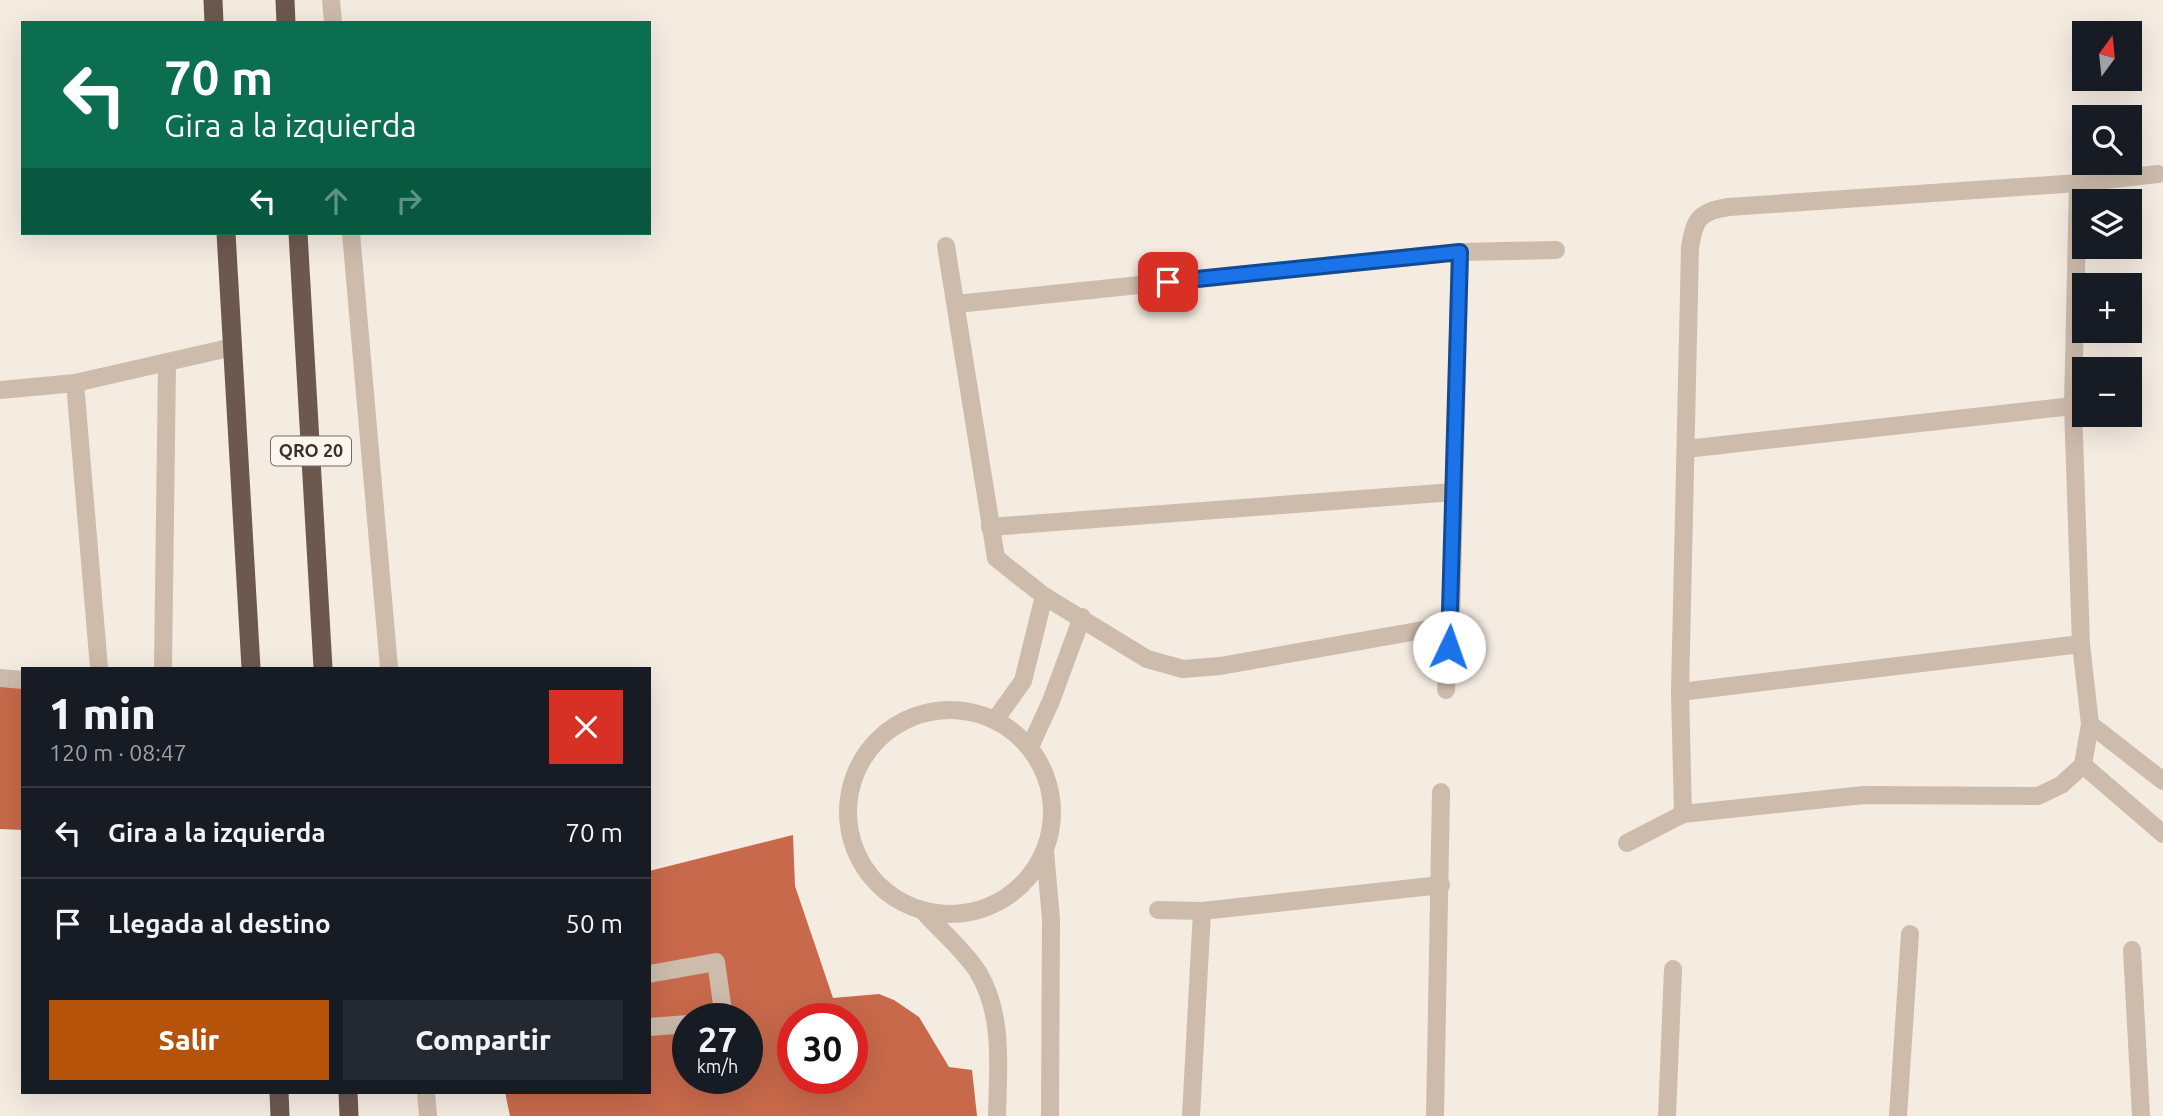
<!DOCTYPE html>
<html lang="es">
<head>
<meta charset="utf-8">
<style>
	:root { --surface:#171b24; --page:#242831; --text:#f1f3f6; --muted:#9ea1a6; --line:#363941; --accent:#b45309 }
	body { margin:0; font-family:Ubuntu,sans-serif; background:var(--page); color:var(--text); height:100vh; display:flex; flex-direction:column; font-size:26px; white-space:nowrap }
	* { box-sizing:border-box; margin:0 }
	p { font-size:23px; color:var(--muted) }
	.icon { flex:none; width:38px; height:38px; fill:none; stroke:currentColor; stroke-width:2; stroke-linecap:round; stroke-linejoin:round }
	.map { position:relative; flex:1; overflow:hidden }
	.details { position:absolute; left:21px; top:667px; width:630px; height:427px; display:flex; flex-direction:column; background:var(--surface); border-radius:0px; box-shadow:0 7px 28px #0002 }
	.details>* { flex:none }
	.hud { position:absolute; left:21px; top:21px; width:630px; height:214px; border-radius:0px; box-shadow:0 7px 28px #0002; background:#0b6e4f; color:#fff; overflow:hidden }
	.needle { width:46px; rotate:15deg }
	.buttons { position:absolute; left:2072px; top:21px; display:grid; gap:14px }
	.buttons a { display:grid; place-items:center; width:70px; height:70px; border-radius:0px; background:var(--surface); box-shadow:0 7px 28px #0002; font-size:35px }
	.speed { position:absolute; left:672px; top:1003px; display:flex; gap:14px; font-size:35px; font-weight:700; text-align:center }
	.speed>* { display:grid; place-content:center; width:91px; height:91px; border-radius:50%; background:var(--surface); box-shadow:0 7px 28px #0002; line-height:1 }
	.speed small { font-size:18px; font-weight:400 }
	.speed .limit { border:10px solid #d22; background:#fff; color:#111 }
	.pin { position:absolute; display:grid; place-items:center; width:60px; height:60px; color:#fff; margin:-30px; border-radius:14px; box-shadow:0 4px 10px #0006 }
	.me { position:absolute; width:77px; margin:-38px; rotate:3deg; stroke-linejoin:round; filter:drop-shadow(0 0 5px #0008) }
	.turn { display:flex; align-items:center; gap:24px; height:147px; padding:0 28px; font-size:32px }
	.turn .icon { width:91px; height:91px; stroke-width:2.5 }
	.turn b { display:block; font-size:49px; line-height:60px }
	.lanes { display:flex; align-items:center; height:66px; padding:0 28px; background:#0003; justify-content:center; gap:35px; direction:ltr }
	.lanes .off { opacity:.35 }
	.round { display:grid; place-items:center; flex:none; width:74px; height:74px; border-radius:0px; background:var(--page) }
	.head { display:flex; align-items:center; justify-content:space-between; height:119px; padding:0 28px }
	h1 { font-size:42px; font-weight:800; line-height:52px }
	.cta { display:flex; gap:14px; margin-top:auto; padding:14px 28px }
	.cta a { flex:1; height:80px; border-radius:0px; background:var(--accent); color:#fff; font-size:28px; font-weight:800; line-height:80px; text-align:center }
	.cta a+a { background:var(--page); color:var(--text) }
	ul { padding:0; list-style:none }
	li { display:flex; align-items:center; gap:21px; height:91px; padding:0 28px; border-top:2px solid var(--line) }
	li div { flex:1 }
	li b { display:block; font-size:26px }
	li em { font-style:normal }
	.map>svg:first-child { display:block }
</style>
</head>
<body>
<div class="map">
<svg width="2163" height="1116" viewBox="0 0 2163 1116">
	<rect width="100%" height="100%" fill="#f4ebe1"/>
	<!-- building -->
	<g fill="#c8694b" fill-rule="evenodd">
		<path d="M0 678 23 680V830L0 829Z"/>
		<path d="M793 835 795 886 833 998 879 994 894 1000 919 1017 949 1067 972 1070 977 1116H510L505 1092H649V871ZM688 1018H747V1078H688ZM793 1018H852V1078H793Z"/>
	</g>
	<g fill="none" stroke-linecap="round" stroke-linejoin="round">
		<!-- service -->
		<g stroke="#cdbbac" stroke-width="18">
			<path d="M75 383 99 668"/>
			<path d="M0 390 75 383 233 347"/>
			<path d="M163 668 167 364"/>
			<path d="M0 678 23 680"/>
			<path d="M649 974 716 962 724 1018"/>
			<path d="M649 1027 688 1024"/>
		</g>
		<!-- minor -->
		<g stroke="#cdbbac" stroke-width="18">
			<path d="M946 246 996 558 1044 596 1147 659 1183 669 1220 666 1451 625"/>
			<path d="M956 304 1460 252 1556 250"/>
			<path d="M1686 449 2073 406"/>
			<path d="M990 527 1454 492"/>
			<path d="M1446 690 1451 625 1460 252"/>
			<path d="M1680 692 2081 644"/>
			<circle cx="950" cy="812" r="102"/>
			<path d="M995 720 1023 681 1044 596"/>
			<path d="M2090 724 2163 781"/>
			<path d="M1030 747 1051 701 1082 617"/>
			<path d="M2083 765 2163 834"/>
			<path d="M1683 814 1680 692 1690 248C1694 220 1699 211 1729 207L2078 183 2158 174"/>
			<path d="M1627 843 1683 814 1864 795 2038 796 2061 785 2083 765 2090 724 2081 644 2073 406 2078 183"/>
			<path d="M1045 851 1051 919 1050 1116"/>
			<path d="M1158 910 1202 911 1441 885"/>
			<path d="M923 911C940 930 964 950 978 972 1004 1015 998 1068 997 1116"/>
			<path d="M2132 950 2141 1116"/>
			<path d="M1191 1116 1202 911"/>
			<path d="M1435 1116 1441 792"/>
			<path d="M1667 1116 1673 969"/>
			<path d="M1898 1116 1910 934"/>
		</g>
		<!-- tertiary -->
		<g stroke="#cdbbac" stroke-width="18">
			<path d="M331 0 333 23"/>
			<path d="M351 233 389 668"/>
			<path d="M426 1092 428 1116"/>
		</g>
		<!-- trunk -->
		<g stroke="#6c584f" stroke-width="19">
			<path d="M213 0 214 23"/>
			<path d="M285 0 286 23"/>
			<path d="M226 233 251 668"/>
			<path d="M298 233 323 668"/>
			<path d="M279 1092 280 1116"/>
			<path d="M348 1092 349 1116"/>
		</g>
	</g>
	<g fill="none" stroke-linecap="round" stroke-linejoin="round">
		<defs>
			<path id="route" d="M1168 282 1460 252 1449 647"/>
		</defs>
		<!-- route casing -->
		<use href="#route" stroke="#114b97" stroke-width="18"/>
		<!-- route -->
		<use href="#route" stroke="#1a73e8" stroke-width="12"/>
	</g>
	<g text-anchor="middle" stroke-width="6" stroke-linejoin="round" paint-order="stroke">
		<!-- shield labels -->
		<rect fill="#fbf5ee" stroke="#756b66" stroke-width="2" x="271" y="436.5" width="80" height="29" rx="5"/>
		<g font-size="18" font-weight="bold" fill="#3b302b">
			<text x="311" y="457">QRO 20</text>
		</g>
	</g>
</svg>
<div class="buttons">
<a><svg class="needle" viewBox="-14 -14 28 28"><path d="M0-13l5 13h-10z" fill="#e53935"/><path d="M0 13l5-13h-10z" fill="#9ea1a6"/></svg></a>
<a><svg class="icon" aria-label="search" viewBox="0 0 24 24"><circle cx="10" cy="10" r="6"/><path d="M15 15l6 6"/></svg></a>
<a><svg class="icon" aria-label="layers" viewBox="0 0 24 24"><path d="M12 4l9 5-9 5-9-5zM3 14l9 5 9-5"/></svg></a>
<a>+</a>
<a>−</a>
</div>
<div class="speed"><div>27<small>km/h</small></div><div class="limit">30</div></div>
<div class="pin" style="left:1168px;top:282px;background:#d93025"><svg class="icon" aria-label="arrive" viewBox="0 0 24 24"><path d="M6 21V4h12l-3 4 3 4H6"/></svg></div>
<svg class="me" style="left:1449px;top:647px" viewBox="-20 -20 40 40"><circle r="19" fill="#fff"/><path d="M0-13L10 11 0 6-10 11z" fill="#1a73e8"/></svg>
<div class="hud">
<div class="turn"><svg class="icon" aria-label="left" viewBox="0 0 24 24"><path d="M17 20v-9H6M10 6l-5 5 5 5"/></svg><div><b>70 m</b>Gira a la izquierda</div></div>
<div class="lanes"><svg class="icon" aria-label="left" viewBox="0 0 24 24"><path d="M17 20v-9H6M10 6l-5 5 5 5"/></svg><svg class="icon off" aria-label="ahead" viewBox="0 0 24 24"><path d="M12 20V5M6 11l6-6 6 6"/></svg><svg class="icon off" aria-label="right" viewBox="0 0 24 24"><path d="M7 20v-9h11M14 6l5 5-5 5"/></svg></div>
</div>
<section class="details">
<div class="head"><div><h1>1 min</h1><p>120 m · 08:47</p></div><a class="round" style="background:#d93025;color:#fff"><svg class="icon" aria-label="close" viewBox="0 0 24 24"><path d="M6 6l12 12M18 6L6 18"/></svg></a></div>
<ul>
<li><svg class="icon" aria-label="left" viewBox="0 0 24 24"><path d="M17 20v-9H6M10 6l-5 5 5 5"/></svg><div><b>Gira a la izquierda</b></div><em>70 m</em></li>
<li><svg class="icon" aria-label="arrive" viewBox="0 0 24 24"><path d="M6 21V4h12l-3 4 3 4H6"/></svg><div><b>Llegada al destino</b></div><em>50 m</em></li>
</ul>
<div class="cta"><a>Salir</a><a>Compartir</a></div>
</section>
</div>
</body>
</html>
